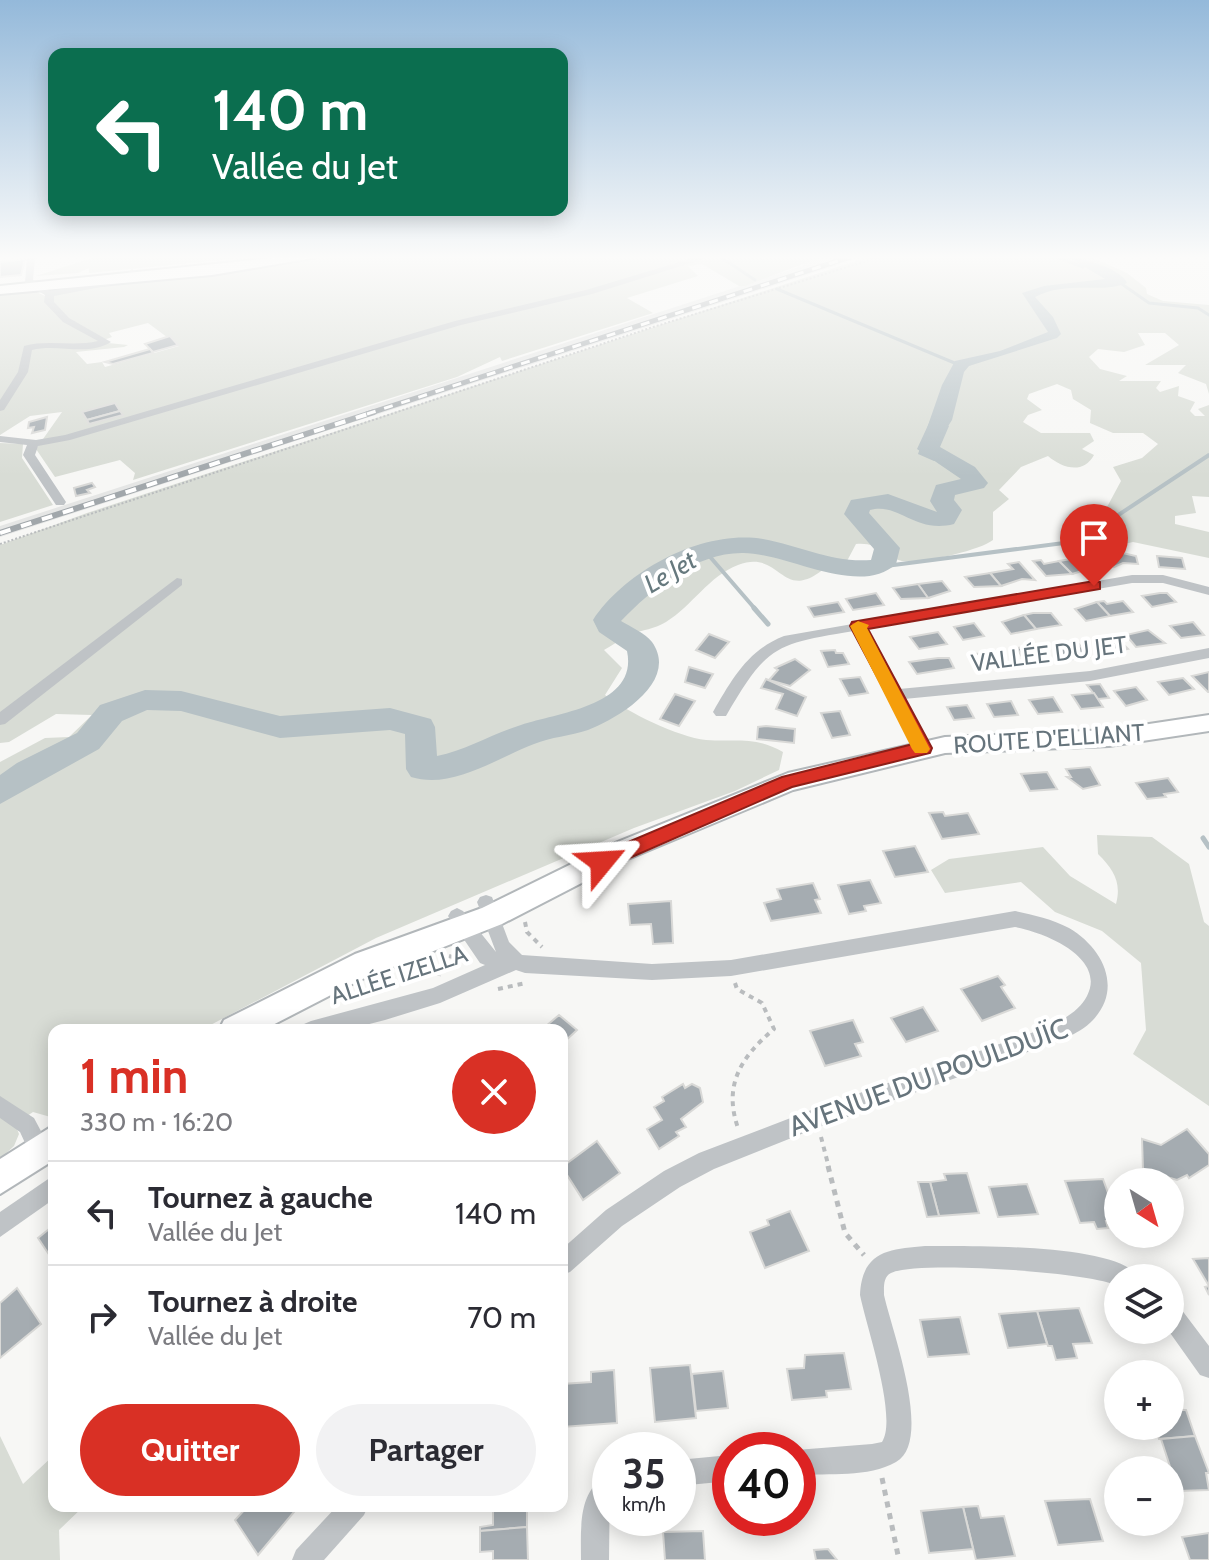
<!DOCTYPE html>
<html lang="fr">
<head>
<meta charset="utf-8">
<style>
	:root { --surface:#fff; --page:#f2f2f3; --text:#2b2b33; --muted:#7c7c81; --line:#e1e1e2; --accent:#d93025 }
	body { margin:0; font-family:Cabin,sans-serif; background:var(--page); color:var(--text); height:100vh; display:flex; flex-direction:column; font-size:30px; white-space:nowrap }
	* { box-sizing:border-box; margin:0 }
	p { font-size:26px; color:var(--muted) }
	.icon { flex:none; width:44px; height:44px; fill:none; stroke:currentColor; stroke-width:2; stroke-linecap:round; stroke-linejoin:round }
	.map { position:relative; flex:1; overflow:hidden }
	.details { position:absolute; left:48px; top:1024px; width:520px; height:488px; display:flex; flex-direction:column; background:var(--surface); border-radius:16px; box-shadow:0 4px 20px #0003 }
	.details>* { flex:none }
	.top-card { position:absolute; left:48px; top:48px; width:520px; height:168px; border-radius:16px; box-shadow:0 4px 20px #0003; background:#0b6e4f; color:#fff; overflow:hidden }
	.needle { width:52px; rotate:143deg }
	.buttons { position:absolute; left:1104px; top:1168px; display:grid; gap:16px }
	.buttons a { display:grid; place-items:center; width:80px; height:80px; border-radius:50%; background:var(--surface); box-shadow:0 4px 20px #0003; font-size:40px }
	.speed { position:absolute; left:592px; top:1432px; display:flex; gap:16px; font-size:40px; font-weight:700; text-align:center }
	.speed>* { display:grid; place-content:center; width:104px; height:104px; border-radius:50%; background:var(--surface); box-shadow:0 4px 20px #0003; line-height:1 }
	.speed small { font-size:20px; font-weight:400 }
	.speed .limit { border:12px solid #d22; background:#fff; color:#111 }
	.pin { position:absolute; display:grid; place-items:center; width:68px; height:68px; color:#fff; margin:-82px -34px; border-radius:50% 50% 50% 0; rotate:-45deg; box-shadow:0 0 8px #0007 }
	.pin .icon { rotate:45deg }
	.me { position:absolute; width:88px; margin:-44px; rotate:63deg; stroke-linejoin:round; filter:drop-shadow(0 0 6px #0008) }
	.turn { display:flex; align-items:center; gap:28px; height:168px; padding:0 32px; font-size:36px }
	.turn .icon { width:104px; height:104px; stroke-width:2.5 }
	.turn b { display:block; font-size:56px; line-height:68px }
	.round { display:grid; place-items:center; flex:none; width:84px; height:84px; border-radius:42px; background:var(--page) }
	.headline { display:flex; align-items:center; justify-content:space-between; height:136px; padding:0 32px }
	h1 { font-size:48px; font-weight:700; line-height:60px; color:var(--accent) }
	.cta { display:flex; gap:16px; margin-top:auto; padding:16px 32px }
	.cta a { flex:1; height:92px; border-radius:48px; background:var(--accent); color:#fff; font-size:32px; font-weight:700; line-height:92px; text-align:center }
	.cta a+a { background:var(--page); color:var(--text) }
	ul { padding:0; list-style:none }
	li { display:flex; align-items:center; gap:24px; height:104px; padding:0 32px; border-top:2px solid var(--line) }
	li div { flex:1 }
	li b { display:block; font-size:30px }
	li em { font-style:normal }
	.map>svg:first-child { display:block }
</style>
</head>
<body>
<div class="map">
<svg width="1209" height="1560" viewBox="0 0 1209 1560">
	<rect width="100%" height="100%" fill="#f7f7f5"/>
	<!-- built -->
	<path fill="#e5e6e5" d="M790 257H862L0 537V526L805 265Z"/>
	<!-- green -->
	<g fill="#d8dcd5" fill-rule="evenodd">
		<path d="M95 257H153L143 259 168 257H252L89 273V268L78 273 36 276Z"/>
		<path d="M332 257 799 259 819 258 745 286H739L702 264 688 266 698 276 627 298 653 313 502 361 500 357 457 377 133 480 135 473 120 460 55 477 36 449 62 412 30 416 0 435V294L34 291 52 299 54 295 79 288 230 273ZM148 323 179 346 105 367 102 362 87 364 76 352 124 347 128 345 98 342 112 337 109 333Z"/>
		<path d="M868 257H1091L1127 273 1146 288 1147 294 1163 301 1209 305V394L1206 384 1178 373 1186 365H1145L1179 345 1165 333H1138L1145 345 1124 352 1098 349 1089 357 1100 369 1127 376 1119 381H1161L1156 388 1160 392 1179 386 1178 396 1195 402 1190 411 1195 416H1205L1198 409 1209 405V497L1192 496 1196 513 1175 516V524L1209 532V558L1133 542 1107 548 1079 529 1087 519 1107 507 1121 481 1113 467 1142 458 1158 444 1143 433H1113L1090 423 1091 410 1073 399 1071 390 1057 384 1029 394 1027 399 1042 410 1028 415 1023 422 1041 433H1090L1094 441 1082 449 1094 455C1083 475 1062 468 1048 456L1021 467 999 490 1009 499 993 512V540C979 551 919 564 902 561 882 557 881 542 856 544L847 561 835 559C780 613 785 547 738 565 709 576 692 606 666 622 655 629 642 630 631 634 622 638 613 645 604 650L622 668 605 695C627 712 678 737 706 740 737 742 755 736 783 752L779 770 735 791 634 828 376 938 201 1030H54V1118L33 1112 15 1124 19 1134 14 1146 0 1159V762L45 738 69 737 92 715 56 714 9 742 0 743V545L87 513Z"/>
		<path d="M0 443 23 444 22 458 53 505 0 522Z"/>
		<path d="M1097 835 1152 837 1189 864 1204 922 1209 926V1106L1133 1054 1146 1030 1141 963 1102 931 1055 912 1021 882 945 893 931 870 949 859 1043 847 1070 876 1116 904C1122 882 1113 869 1098 854Z"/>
		<path d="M0 1436 23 1484 54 1455V1506H84L59 1530 60 1560H0Z"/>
	</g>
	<!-- water -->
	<path fill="#b6c1c5" d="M1068 257C1083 257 1123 270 1127 283 1101 294 1067 280 1035 297L1053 317 1061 334 1057 338 969 366 964 372 952 420 936 445 945 456 934 461 918 454 942 385 955 361 1000 351 1048 332 1022 293 1044 286 1105 279Z"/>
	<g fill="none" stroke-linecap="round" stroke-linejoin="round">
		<!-- stream-far2 -->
		<g stroke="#b6c1c5" stroke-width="3">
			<path d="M1057 257 1083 267"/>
			<path d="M722 258 755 280"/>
			<path d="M1119 282 1149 303 1198 308 1209 315"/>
			<path d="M777 289 957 364"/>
		</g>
		<!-- stream-far1 -->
		<g stroke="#b6c1c5" stroke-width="4">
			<path d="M705 551 756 610"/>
			<path d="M878 567 1079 541 1209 455"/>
		</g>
		<!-- stream -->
		<g stroke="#b6c1c5" stroke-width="5">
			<path d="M754 608 768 624"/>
			<path d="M1203 838 1209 847"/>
		</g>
		<!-- river -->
		<path fill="#b6c1c5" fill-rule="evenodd" d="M938 419 949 426 940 447 975 467 988 483 984 488 955 495 954 500 962 510 954 524C915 534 899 502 870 510L869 513 900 548 896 564C859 598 786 552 742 553 695 553 652 589 621 621 631 627 645 633 652 642 680 682 617 719 588 730 570 736 551 737 534 744 497 758 452 790 411 777L406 769 405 734 390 730 280 738 181 711 147 710 122 721 99 749 0 804V775L17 763 77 733 100 705 145 690 181 691 280 716 390 708 431 719 435 727 437 756C466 750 490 735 518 726 553 713 639 707 627 651L599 632 593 620C626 570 703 529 763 539 800 546 833 563 871 560L874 549 844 514 851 500 888 494 937 512 930 501 936 485 961 479 917 449 930 421Z"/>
	</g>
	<!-- building -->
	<g fill="#a5acb1" stroke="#d9d9d7" stroke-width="2">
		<path d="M25 259 21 275 0 277V262Z"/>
		<path d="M170 336 178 345 153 352 145 344Z"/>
		<path d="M150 349 153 353 113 364 105 362Z"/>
		<path d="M115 403 120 411 87 420 82 412Z"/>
		<path d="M120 411 123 415 89 424 87 420Z"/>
		<path d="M47 417 45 430 32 433 34 427 28 428 29 422Z"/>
		<path d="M92 483 95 487 87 490 90 493 76 496 74 488Z"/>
		<path d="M1118 552 1136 556 1138 564 1123 563 1114 567 1101 554Z"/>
		<path d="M1157 556 1182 558 1185 569 1159 567Z"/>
		<path d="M1083 557 1092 568 1072 574 1059 561Z"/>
		<path d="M1041 560 1044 564 1059 561 1072 574 1046 576 1033 561Z"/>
		<path d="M1019 562 1035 580 1022 579 1001 586 990 573 1013 569 1008 564Z"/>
		<path d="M990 573 1001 586 974 587 965 577Z"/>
		<path d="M942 581 950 591 928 598 918 584Z"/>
		<path d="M918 584 928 598 901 599 893 588Z"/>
		<path d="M876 593 884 605 853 610 846 599Z"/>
		<path d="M1160 593H1167L1176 602 1152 607 1142 596Z"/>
		<path d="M1104 601 1107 604 1123 601 1133 612 1110 616 1097 602Z"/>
		<path d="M838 602 844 612 814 617 808 607Z"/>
		<path d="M1097 602 1110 616 1086 621 1075 609Z"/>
		<path d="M1033 613H1051L1061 625 1036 629 1024 615Z"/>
		<path d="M1024 615 1036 629 1011 634 1002 622Z"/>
		<path d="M1193 622 1204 635 1181 638 1170 626Z"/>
		<path d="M974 623 984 636 963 640 954 627Z"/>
		<path d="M1148 630 1165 643 1136 647 1126 635Z"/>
		<path d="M938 632 947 644 919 649 910 637Z"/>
		<path d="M709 634 729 642 715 658 696 650Z"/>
		<path d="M1117 638 1128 649 1108 653 1097 642Z"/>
		<path d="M1079 644 1089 657 1067 660 1056 646Z"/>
		<path d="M1039 646 1047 660 1025 662 1017 648Z"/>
		<path d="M835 650 836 653H843L849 664 828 667 821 651Z"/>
		<path d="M996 653 1004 665 980 667 973 654Z"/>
		<path d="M938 658H949L954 668 917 674 909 662Z"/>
		<path d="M795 659 810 670 790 686 769 680 778 670 775 668Z"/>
		<path d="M689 667 713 674 705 688 685 682Z"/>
		<path d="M1209 672V692H1208L1192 676Z"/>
		<path d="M860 677 868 693 849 696 840 679Z"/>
		<path d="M1183 678 1194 689 1169 695 1158 682Z"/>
		<path d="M766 679 806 697 797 716 776 709 783 694 761 688Z"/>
		<path d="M1100 684 1109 698 1098 699 1087 685Z"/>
		<path d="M1136 687 1147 700 1126 706 1114 691Z"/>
		<path d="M1094 693 1103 707 1081 709 1072 695Z"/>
		<path d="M675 694 695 701 679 726 660 719Z"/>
		<path d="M1053 697 1062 712 1038 714 1029 700Z"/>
		<path d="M1011 701 1018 715 994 717 987 704Z"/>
		<path d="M967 705 974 718 954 720 947 707Z"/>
		<path d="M840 711 850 735 832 738 821 713Z"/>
		<path d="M766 726 795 729 794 743 757 739 758 727Z"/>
		<path d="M1090 767 1100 785 1083 789 1067 777H1071L1066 769Z"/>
		<path d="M1047 772 1057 789 1030 791 1021 774Z"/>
		<path d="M1168 778 1178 792 1164 794 1166 797 1147 799 1136 783Z"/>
		<path d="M943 812 945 816 968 813 979 834 942 839 929 813Z"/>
		<path d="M915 846 928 872 895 877 883 851Z"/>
		<path d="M870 880 881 903 864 906 866 911 849 914 838 885Z"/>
		<path d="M813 883 820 899 815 900 821 913 771 921 764 903 781 899 777 889Z"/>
		<path d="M671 901 673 943 653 944 651 924 630 925 628 904Z"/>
		<path d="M998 976 1005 985 1001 987 1015 1008 982 1021 961 989Z"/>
		<path d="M923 1007 938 1031 906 1042 891 1018Z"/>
		<path d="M559 1015 577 1030 562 1044V1030H547L546 1026Z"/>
		<path d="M853 1020 863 1042 855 1044 861 1056 825 1066 810 1031Z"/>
		<path d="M683 1084 685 1088 692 1084 700 1088 703 1102 681 1119 686 1127 676 1132 679 1136 659 1149 647 1129 662 1120 654 1107 664 1101 662 1097Z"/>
		<path d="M1187 1129 1209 1154V1165L1189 1178 1187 1175 1177 1180 1143 1170 1142 1139 1161 1145Z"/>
		<path d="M597 1141 620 1173 583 1200 562 1167Z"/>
		<path d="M967 1173 979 1213 939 1216 930 1182 946 1180 944 1174Z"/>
		<path d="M1103 1179 1118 1221H1106L1108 1228 1097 1229 1094 1222 1080 1223 1065 1181Z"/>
		<path d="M918 1182H930L939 1216 927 1217Z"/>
		<path d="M1027 1184 1038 1214 998 1217 989 1187Z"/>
		<path d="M790 1211 809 1251 765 1268 750 1232 769 1225 767 1220Z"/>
		<path d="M54 1225V1262L38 1238Z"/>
		<path d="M1209 1258V1295L1205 1287 1209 1286 1193 1259Z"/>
		<path d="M17 1288 41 1324 0 1358V1303Z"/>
		<path d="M1079 1308 1092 1343 1073 1344 1077 1358 1056 1360 1052 1346H1048L1037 1311Z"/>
		<path d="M1037 1311 1047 1344 1008 1348 999 1314Z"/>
		<path d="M960 1317 969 1354 928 1357 920 1320Z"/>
		<path d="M844 1353 851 1389 826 1391 827 1397 792 1400 787 1369 804 1368 805 1355Z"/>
		<path d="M690 1365 696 1418 655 1422 650 1368Z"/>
		<path d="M614 1370 617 1423 562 1427V1384L591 1382V1372Z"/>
		<path d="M723 1371 728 1408 696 1411 692 1374Z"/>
		<path d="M1170 1384H1173L1181 1410H1186L1195 1436 1159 1439 1155 1426H1170Z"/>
		<path d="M1195 1436 1209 1473H1206L1209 1490 1178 1491 1161 1439Z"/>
		<path d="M1090 1499 1103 1541 1058 1545 1045 1501Z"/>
		<path d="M248 1506H299L258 1555 235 1520Z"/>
		<path d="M527 1506V1527L480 1531V1527L493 1525V1508Z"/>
		<path d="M978 1506 981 1518 1004 1516 1015 1556 976 1560 963 1507Z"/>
		<path d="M963 1507 973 1549 929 1553 921 1511Z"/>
		<path d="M527 1527 528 1560H493V1551L480 1552V1531Z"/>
		<path d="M703 1531 705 1560H665L663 1532Z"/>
		<path d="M1209 1533V1560H1190L1182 1537Z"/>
		<path d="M828 1549 837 1560H816L814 1550Z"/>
	</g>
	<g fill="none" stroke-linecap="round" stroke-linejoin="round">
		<defs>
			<g id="secondary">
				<path d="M282 257H319L212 275 0 294V286Z"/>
				<path d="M1209 715V731L1109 746 945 753 793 790 628 859 502 924 360 980 263 1030H219L224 1020 355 954 482 908 610 845 788 773 945 737 1109 730Z"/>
				<path d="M54 1125V1160L0 1194V1159Z"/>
			</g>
		</defs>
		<!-- secondary casing -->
		<use href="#secondary" stroke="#b2b7ba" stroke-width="4"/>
		<!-- path-far2 -->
		<path stroke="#b9bcbe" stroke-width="2" stroke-dasharray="2 2" stroke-linecap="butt" d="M0 544 653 327 880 257"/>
		<!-- path-far1 -->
		<g stroke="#b9bcbe" stroke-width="4" stroke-dasharray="5 5" stroke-linecap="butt">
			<path d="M525 922 527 932 542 947"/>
			<path d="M449 956 467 961"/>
			<path d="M432 959 440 967 439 976"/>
			<path d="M735 983 737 989 762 1003 774 1029C741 1057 723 1085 738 1128"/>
			<path d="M498 989 526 983"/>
			<path d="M821 1137 829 1168"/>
		</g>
		<!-- path -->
		<g stroke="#b9bcbe" stroke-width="5" stroke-dasharray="6 6" stroke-linecap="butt">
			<path d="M828 1166 845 1233 864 1255"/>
			<path d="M882 1478 899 1560"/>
		</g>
		<!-- street -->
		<g fill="#bfc3c6" fill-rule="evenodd">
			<path d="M27 257H35L33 280 50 291 121 278 132 269 136 272 127 282 54 296V302L69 318 111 342C87 357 58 343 32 350L28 372 4 410 0 411V400L18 372 24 346C48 339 73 347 98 341L63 322 44 302 45 295 25 283Z"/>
			<path d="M696 257H710L592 294 461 325 70 440 38 446 35 455 66 502 64 505H56L23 455 27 445 0 442V436L36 440 65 435 455 321 586 290Z"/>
			<path d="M1132 575H1163L1209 587V595L1163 583H1132L867 629 899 689 1090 671 1209 648V658L1090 681 904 699 931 748 923 754 915 748 854 631C775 644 767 645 726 716H716L713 712C732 679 748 650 784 636Z"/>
			<path d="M177 578 182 579V585L5 724 0 725V712Z"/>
			<path d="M486 895 492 897 509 942 522 955 652 964 731 960 1015 911C1033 915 1052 919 1069 928 1103 948 1123 988 1093 1020 1086 1028 1075 1033 1067 1038L814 1129 714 1169 680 1187 622 1226 570 1272 562 1275V1249L606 1210 664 1171 699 1153 814 1109 1054 1025C1066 1017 1080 1010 1087 996 1107 957 1043 932 1015 927L731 976 652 980 525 973 516 970 440 1003 385 1020 346 1030H301L304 1024 311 1021 433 988 485 965 480 963 448 916 451 911 457 908 463 911 496 952 477 902 480 897Z"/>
			<path d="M0 1096 34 1118 51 1150 48 1158 40 1161 32 1158 20 1132 0 1118Z"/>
			<path d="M54 1175V1199L0 1237V1212Z"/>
			<path d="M925 1246C963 1246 1123 1243 1138 1278H1118V1286C1092 1272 916 1260 891 1273 883 1277 884 1287 884 1295 891 1328 934 1441 896 1462 868 1478 829 1473 798 1475V1450H796L872 1444 882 1442C898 1418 866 1325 860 1295 862 1251 889 1249 925 1246Z"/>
			<path d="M1170 1301 1178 1305 1209 1346V1378L1200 1375 1168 1330H1170Z"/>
			<path d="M730 1455V1481L678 1486V1460Z"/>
			<path d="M610 1474 609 1560H581C581 1530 577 1488 610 1474Z"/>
			<path d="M337 1506H368L364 1515 324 1560H292L296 1550Z"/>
		</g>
		<!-- secondary -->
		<use href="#secondary" fill="#fff" fill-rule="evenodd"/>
		<defs>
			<path id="rail-far1" d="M367 414 850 257"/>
			<path id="rail" d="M0 533 374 412"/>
		</defs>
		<!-- rail-far1 casing -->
		<use href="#rail-far1" stroke="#a1a7ab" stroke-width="5"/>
		<!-- rail casing -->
		<use href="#rail" stroke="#a1a7ab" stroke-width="6"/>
		<!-- rail-far1 -->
		<use href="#rail-far1" stroke="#fff" stroke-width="3" stroke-dasharray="9" stroke-linecap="butt"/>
		<!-- rail -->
		<use href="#rail" stroke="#fff" stroke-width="4" stroke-dasharray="11" stroke-linecap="butt"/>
	</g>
	<!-- sky -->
	<linearGradient id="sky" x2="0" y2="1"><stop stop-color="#94b9da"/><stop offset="0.54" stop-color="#fbfbfa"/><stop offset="1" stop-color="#fbfbfa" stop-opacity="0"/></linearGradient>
	<rect width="1209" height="476" fill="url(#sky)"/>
	<!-- route -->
	<path fill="#d93025" stroke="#8d1f18" stroke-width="2" d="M1094 581 1100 582V589L868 629 932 748 930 753 792 787 609 867H595L592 862 595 856 782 777 913 744 850 626 852 622Z"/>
	<!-- slow -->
	<path fill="#f59e0b" d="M858 621 869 625 867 628 930 749 927 753H915L912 749 850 626Z"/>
	<g text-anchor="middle" stroke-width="8" stroke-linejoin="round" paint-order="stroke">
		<!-- street labels -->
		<g font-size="24" fill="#66747c" stroke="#fff">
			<text transform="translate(1049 654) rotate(-7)" y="8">VALLÉE DU JET</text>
			<text transform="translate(1049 739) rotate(-4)" y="8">ROUTE D'ELLIANT</text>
			<text transform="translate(399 975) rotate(-18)" y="8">ALLÉE IZELLA</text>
		</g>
		<!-- water labels -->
		<g font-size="26" font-style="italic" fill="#66797e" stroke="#fff">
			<text transform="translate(670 572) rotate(-31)" y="9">Le Jet</text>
		</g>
		<!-- near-street labels -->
		<g font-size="28" fill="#66747c" stroke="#fff">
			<text transform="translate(928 1077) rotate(-20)" y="10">AVENUE DU POULDUÏC</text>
		</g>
	</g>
</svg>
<div class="buttons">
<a><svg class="needle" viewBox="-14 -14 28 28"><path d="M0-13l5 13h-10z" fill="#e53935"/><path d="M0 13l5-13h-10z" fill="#7c7c81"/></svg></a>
<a><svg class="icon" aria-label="layers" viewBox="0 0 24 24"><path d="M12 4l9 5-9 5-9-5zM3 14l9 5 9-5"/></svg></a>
<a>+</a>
<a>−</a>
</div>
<div class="speed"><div>35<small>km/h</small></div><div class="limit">40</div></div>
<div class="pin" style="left:1094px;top:586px;background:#d93025"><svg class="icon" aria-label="arrive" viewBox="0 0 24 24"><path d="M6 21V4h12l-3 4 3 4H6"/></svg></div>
<svg class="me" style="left:602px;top:862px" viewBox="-20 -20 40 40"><path d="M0-17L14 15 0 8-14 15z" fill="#d93025" stroke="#fff" stroke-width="4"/></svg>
<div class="top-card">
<div class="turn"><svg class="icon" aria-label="left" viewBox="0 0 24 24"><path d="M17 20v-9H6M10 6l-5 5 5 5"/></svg><div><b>140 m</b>Vallée du Jet</div></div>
</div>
<section class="details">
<div class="headline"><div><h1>1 min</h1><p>330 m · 16:20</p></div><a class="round" style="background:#d93025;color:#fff"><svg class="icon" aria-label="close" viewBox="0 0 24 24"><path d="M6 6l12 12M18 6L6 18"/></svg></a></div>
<ul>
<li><svg class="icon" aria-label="left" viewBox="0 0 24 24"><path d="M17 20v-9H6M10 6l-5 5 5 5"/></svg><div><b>Tournez à gauche</b><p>Vallée du Jet</p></div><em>140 m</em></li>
<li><svg class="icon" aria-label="right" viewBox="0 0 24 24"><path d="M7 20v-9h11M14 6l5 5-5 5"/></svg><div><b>Tournez à droite</b><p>Vallée du Jet</p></div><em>70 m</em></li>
</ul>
<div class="cta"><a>Quitter</a><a>Partager</a></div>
</section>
</div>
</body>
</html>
